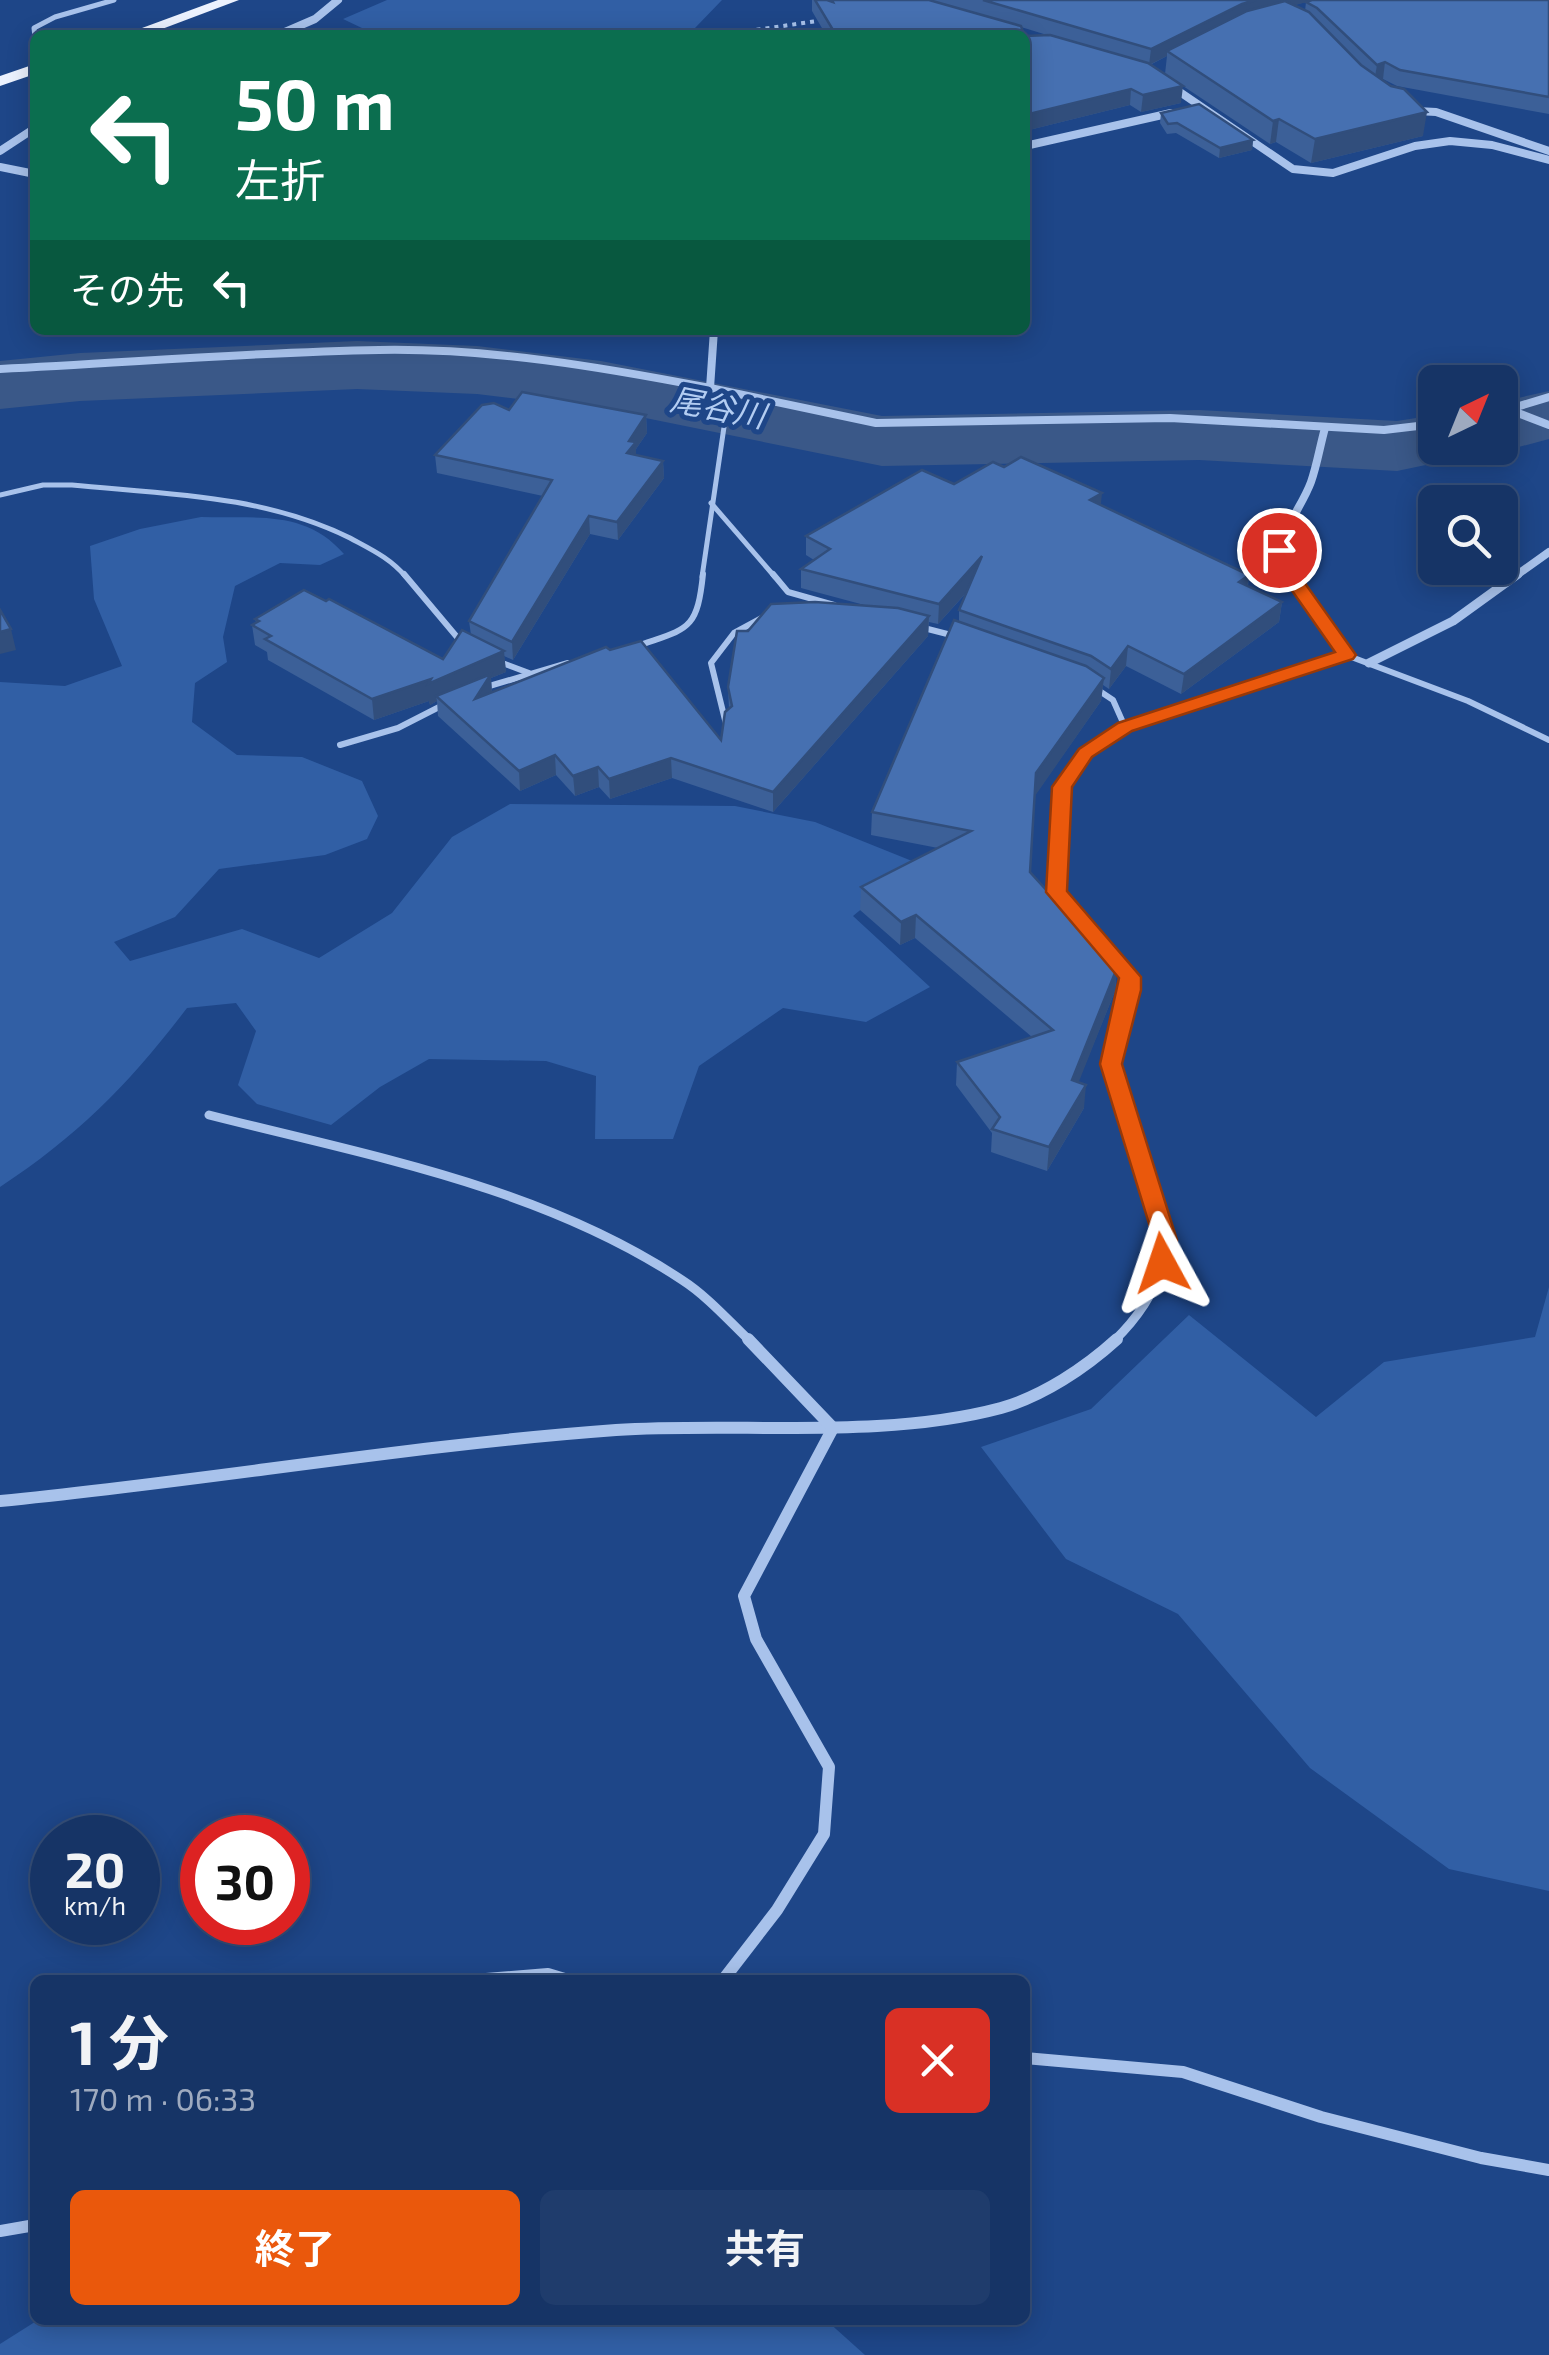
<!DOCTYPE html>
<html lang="ja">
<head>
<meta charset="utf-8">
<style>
	:root { --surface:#163466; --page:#1f3c6c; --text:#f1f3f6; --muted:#9eaabf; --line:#354f7a; --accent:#ea580c }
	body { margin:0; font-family:"Exo 2","Noto Sans JP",sans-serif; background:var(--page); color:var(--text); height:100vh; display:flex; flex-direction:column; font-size:38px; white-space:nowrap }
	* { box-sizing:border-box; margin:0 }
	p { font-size:32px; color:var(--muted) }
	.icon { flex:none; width:55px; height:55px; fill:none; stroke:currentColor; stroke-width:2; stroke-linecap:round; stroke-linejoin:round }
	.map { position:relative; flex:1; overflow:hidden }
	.drawer { position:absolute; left:30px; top:1975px; width:1000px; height:350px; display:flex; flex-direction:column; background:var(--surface); border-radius:15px; box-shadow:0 5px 25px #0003,0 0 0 2px var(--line) }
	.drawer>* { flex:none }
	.hud { position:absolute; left:30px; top:30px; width:1000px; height:305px; border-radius:15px; box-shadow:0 5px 25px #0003,0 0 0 2px var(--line); background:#0b6e4f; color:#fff; overflow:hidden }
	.needle { width:65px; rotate:43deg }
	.fabs { position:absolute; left:1418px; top:365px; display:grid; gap:20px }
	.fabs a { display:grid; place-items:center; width:100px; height:100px; border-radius:15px; background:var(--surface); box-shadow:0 5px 25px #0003,0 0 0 2px var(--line); font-size:50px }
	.speed { position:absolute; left:30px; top:1815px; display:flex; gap:20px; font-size:50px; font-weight:700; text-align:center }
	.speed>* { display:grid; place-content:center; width:130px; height:130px; border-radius:50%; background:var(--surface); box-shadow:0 5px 25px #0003,0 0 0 2px var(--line); line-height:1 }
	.speed small { font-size:25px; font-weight:400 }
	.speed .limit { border:15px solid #d22; background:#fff; color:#111 }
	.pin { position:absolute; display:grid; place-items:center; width:85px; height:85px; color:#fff; margin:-42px; border:5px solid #fff; border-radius:50%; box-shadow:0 2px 10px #0007 }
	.me { position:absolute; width:110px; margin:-55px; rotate:355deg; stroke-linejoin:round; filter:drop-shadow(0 0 8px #0008) }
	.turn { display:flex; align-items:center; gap:35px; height:210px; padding:0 40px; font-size:45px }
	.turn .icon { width:130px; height:130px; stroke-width:2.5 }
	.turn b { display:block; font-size:70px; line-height:85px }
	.then { display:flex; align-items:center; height:95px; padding:0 40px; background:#0003; gap:20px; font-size:38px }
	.round { display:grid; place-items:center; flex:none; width:105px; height:105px; border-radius:15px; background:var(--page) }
	.summary { display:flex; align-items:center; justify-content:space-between; height:170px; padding:0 40px }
	h1 { font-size:60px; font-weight:700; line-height:75px }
	.cta { display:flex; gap:20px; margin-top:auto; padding:20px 40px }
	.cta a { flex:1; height:115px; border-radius:15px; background:var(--accent); color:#fff; font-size:40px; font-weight:700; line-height:115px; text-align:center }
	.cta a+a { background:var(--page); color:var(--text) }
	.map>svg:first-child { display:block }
</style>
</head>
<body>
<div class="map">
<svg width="1549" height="2355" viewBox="0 0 1549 2355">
	<rect width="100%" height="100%" fill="#1e4688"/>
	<!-- green -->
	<g fill="#315fa5">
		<path d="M387 0H722L695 28 696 35H354L364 29 343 19Z"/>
		<path d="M201 517C256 519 305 509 344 554L320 565 280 563 235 586 223 637 227 662 195 683 192 722 237 755 302 757 362 781 378 816 367 839 325 855 219 869 175 917 114 942 130 961 242 929 319 958 392 913 452 837 510 804 735 806 815 822 917 863 853 916 930 987 866 1022 783 1008 699 1066 673 1139H595L596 1076 546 1061 429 1059 380 1087 331 1125 257 1104 238 1085 256 1031 236 1003 187 1008C130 1083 79 1135 0 1187V682L65 686 122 666 94 599 90 546 140 529Z"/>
		<path d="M1549 1287V1891L1449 1869 1310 1768 1178 1614 1066 1559 981 1447 1091 1409 1189 1315 1316 1417 1384 1362 1535 1337Z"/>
		<path d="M38 2320H826L865 2355H0V2344Z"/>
	</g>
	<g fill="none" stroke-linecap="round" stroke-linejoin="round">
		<!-- river -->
		<g fill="#3a5888" fill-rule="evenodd">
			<path d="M357 341 477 346 601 361 882 416 1199 410 1397 421 1435 415V448H1471L1464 457 1397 471 1199 460 882 466 601 409 477 394 357 389 80 401 0 409V361L80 353Z"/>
			<path d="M1549 391V439L1500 452 1484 448H1500V402Z"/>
		</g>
		<!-- path -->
		<path stroke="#a8c2eb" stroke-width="4" stroke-dasharray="4 5" stroke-linecap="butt" d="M721 35 824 20"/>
		<!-- lane-far1 -->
		<g stroke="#a8c2eb" stroke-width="5">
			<path d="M35 37 34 28 55 17 114 0"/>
			<path d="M0 495 43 485H72C167 494 263 495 350 538 372 550 390 558 406 577"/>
			<path d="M711 503 775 577"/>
			<path d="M702 577 729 393"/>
		</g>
		<!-- lane -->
		<g stroke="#a8c2eb" stroke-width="6">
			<path d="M404 574 462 643"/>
			<path d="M773 574 788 592 834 605"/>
			<path d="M920 627 955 636"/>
			<path d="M635 647C687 628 697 633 703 574"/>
			<path d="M1346 655 1468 701 1549 740"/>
			<path d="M497 661 529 673"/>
			<path d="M486 687 568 663"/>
			<path d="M1095 688 1113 700 1125 727"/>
			<path d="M726 724 711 663 734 633 769 614"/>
			<path d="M340 745 398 728 445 704"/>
		</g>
		<!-- street-far2 -->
		<g stroke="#a8c2eb" stroke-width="8">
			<path d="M278 35 315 19 338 0"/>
			<path d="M1171 86 1293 169 1333 173 1415 146 1450 141 1492 145 1549 160"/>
			<path d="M1417 111 1436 112 1549 151"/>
			<path d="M1025 146 1171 113"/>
			<path d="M0 151 35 128"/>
			<path d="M0 167 35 174"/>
			<path d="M0 369C126 363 253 352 379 350 490 348 601 367 710 388L714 330"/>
			<path d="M710 388 876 423 1170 418 1384 430 1435 424"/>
			<path d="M1510 410 1549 425"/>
			<path d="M1500 412 1549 397"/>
			<path d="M1291 577C1267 542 1299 515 1311 482 1317 465 1320 446 1325 428"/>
			<path d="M1514 577 1549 552"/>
		</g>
		<!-- street-far1 -->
		<g stroke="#a8c2eb" stroke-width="9">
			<path d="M1369 663 1453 621 1518 574"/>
			<path d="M209 1115C370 1156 542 1187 682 1280 707 1296 729 1321 750 1341"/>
			<path d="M1114 1341C1219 1238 1128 1177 1112 1067 1108 1037 1128 1007 1130 977L1056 892 1062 787 1086 753 1125 727 1346 655 1290 574"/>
		</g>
		<!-- street -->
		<g stroke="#a8c2eb" stroke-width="12">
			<path d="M0 1501C206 1481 410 1445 616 1430 740 1422 881 1440 1001 1408 1043 1396 1085 1368 1117 1339"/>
			<path d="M474 1980 548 1974 568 1980"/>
			<path d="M723 1980 777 1910 824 1834 829 1767 756 1639 744 1596 833 1428 748 1339"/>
			<path d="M1025 2058 1183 2072 1321 2117 1481 2158 1549 2170"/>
			<path d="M0 2231 35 2225"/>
		</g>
		<!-- primary -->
		<g fill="#ecf2fe" fill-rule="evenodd">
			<path d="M218 0H239L146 35H123Z"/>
			<path d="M35 64V74L0 86V76Z"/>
		</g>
	</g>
	<!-- wall -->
	<g fill="#3c6098" fill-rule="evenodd">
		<path d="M812 0H1549V114L1397 86 1383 79H1381L1423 136 1311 163 1276 142 1270 144 1165 74 1167 56 1150 65 1181 103 1141 112 1130 105 1025 131V36L1047 35 1021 27 1024 35H826L812 11ZM1306 2 1305 11 1294 5Z"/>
		<path d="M1161 113 1253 140 1252 150 1219 158 1176 133 1167 134 1160 123Z"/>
		<path d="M509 410 646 415 647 433 636 449V455L663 461 664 478 618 540 590 534 513 660 504 656 506 672 491 678 492 692 721 740 729 709 728 687 748 631 868 606 801 588V569L814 560 806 555V536L954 484 1101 506 1249 575 1248 586 1282 602 1279 622 1181 694 1126 666 1109 689 1103 685 1101 701 1035 795 1030 872 1117 968 1115 991 1078 1082 1084 1108 1047 1171 991 1152 992 1133 956 1085 957 1062 1032 1037 915 938 900 945 860 910 861 887 938 848 871 835 872 812 959 622V610L967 592 938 624 929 622 928 636 773 812 672 778 610 799 599 787 575 796 556 775 520 791 438 716 437 701 430 705 429 701 374 720 268 660 267 652 255 645 252 625 256 622 255 619 443 659 471 635 469 621 543 496 437 473 435 455Z"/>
	</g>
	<!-- shaded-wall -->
	<g fill="#314e7c">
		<path d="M1256 0H1314L1240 20 1167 51V56L1149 65 1151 49 1242 4Z"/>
		<path d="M1385 62 1383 79 1374 82 1377 65Z"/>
		<path d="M1183 86 1181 103 1141 112 1143 95Z"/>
		<path d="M1131 89 1130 105 1025 131V115Z"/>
		<path d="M1427 112 1423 136 1311 163 1315 139Z"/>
		<path d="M1279 119 1276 142 1270 144 1273 121Z"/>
		<path d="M1253 140 1252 150 1219 158 1220 148Z"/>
		<path d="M646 415 647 433 636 449V460L627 453 629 441Z"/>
		<path d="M663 461 664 478 618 540 617 522Z"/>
		<path d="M1102 493 1100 513 1090 500Z"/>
		<path d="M589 516 590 534 513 660 512 642Z"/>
		<path d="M982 556 981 576 938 624 939 604Z"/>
		<path d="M1249 575 1246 595 1239 582Z"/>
		<path d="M1282 602 1279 622 1181 694 1184 674Z"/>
		<path d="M929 616 928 636 773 812V792Z"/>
		<path d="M11 629 16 650 0 654V632Z"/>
		<path d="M1128 646 1126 666 1109 689 1111 669Z"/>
		<path d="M504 651 506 672 491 678 492 694 477 719 436 696 437 701 430 705 429 701 374 720 372 699Z"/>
		<path d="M1104 678 1101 701 1035 796 1036 773Z"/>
		<path d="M555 755 556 775 520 791 519 771Z"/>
		<path d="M671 758 672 778 610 799 609 779Z"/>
		<path d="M598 767 599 787 575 796 573 776Z"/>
		<path d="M916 915 915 938 900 945 901 922Z"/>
		<path d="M1117 968 1115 991 1070 1104 1072 1080Z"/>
		<path d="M1086 1085 1084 1108 1047 1171 1049 1147Z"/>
	</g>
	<!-- building -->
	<g fill="#4670b1" stroke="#314e7c" stroke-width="2.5">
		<path d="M815 0H827L833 2 832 0H929L1021 26 1024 35H836Z"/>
		<path d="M983 0H1256L1242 4 1151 49Z"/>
		<path d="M1312 0H1549V97L1400 70 1385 62 1377 65 1317 8 1306 2Z"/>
		<path d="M1285 1 1309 12 1361 65 1391 86 1404 89 1427 112 1315 139 1279 119 1273 121 1167 51 1247 11Z"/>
		<path d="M255 29 267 35H238Z"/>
		<path d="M1050 35 1148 63 1183 86 1143 95 1131 89 1025 115V36Z"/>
		<path d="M1199 104 1253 140 1220 148 1177 123 1168 124 1161 113Z"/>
		<path d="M522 392 646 415 629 441 636 442 627 453 663 461 617 522 589 516 512 642 469 621 552 480 435 455 482 405 494 403 509 410Z"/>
		<path d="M1021 457 1102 493 1090 500 1249 575 1239 582 1282 602 1184 674 1128 646 1111 669 1091 656 959 610 982 556 939 604 801 569 830 549 806 536 922 470 954 484 993 462 1004 467Z"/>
		<path d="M304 590 326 601 329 599 443 659 462 630 504 651 428 684 431 679 372 699 265 639 271 636 252 625 259 621 255 619Z"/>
		<path d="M815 602 898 608 929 616 773 792 671 758 609 779 598 767 573 776 555 755 519 771 436 696 491 674 475 699 606 647 610 650 641 641 721 740 725 712 732 706 728 687 737 631H748L771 604Z"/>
		<path d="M0 610 11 629 0 632Z"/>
		<path d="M954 620 1086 666 1104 678 1036 773 1030 872 1117 968 1072 1080 1086 1085 1049 1147 992 1129 1000 1117 957 1062 1053 1030 916 915 901 922 861 887 971 831 872 812Z"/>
	</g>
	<!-- route -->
	<path fill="#ea580c" stroke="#983908" stroke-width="2.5" d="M1279 544 1288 550 1292 565 1356 655 1353 659 1132 731 1092 757 1072 787 1067 891 1141 977V990L1122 1064 1177 1240 1174 1263 1162 1271 1150 1263 1154 1240 1100 1064 1119 978 1046 892 1052 787 1079 749 1118 723 1335 652 1274 565 1270 550Z"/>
	<g text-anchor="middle" stroke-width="10" stroke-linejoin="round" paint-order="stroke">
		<!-- far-water labels -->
		<g font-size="32" font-style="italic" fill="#b3cdf2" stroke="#1e4688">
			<text transform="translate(718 408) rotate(11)" y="11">尾谷川</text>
		</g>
	</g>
</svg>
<div class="fabs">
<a><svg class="needle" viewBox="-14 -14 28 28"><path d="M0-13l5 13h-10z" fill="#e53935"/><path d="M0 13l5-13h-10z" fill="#9eaabf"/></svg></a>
<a><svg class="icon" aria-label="search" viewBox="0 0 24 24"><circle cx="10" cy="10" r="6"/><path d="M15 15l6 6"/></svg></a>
</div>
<div class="speed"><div>20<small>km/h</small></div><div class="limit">30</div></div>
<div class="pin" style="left:1279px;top:550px;background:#d93025"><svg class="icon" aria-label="arrive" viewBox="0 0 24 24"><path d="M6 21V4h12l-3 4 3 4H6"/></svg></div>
<svg class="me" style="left:1162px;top:1263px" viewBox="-20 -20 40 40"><path d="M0-17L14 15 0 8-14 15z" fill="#ea580c" stroke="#fff" stroke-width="4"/></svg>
<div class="hud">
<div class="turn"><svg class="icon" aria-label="left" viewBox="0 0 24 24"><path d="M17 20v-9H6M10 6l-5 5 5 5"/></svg><div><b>50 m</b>左折</div></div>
<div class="then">その先<svg class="icon" aria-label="left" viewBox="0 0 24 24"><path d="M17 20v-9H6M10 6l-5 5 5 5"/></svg></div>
</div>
<section class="drawer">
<div class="summary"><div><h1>1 分</h1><p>170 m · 06:33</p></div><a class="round" style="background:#d93025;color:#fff"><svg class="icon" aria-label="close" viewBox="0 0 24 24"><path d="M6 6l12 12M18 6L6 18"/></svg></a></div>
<div class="cta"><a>終了</a><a>共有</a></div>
</section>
</div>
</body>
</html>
